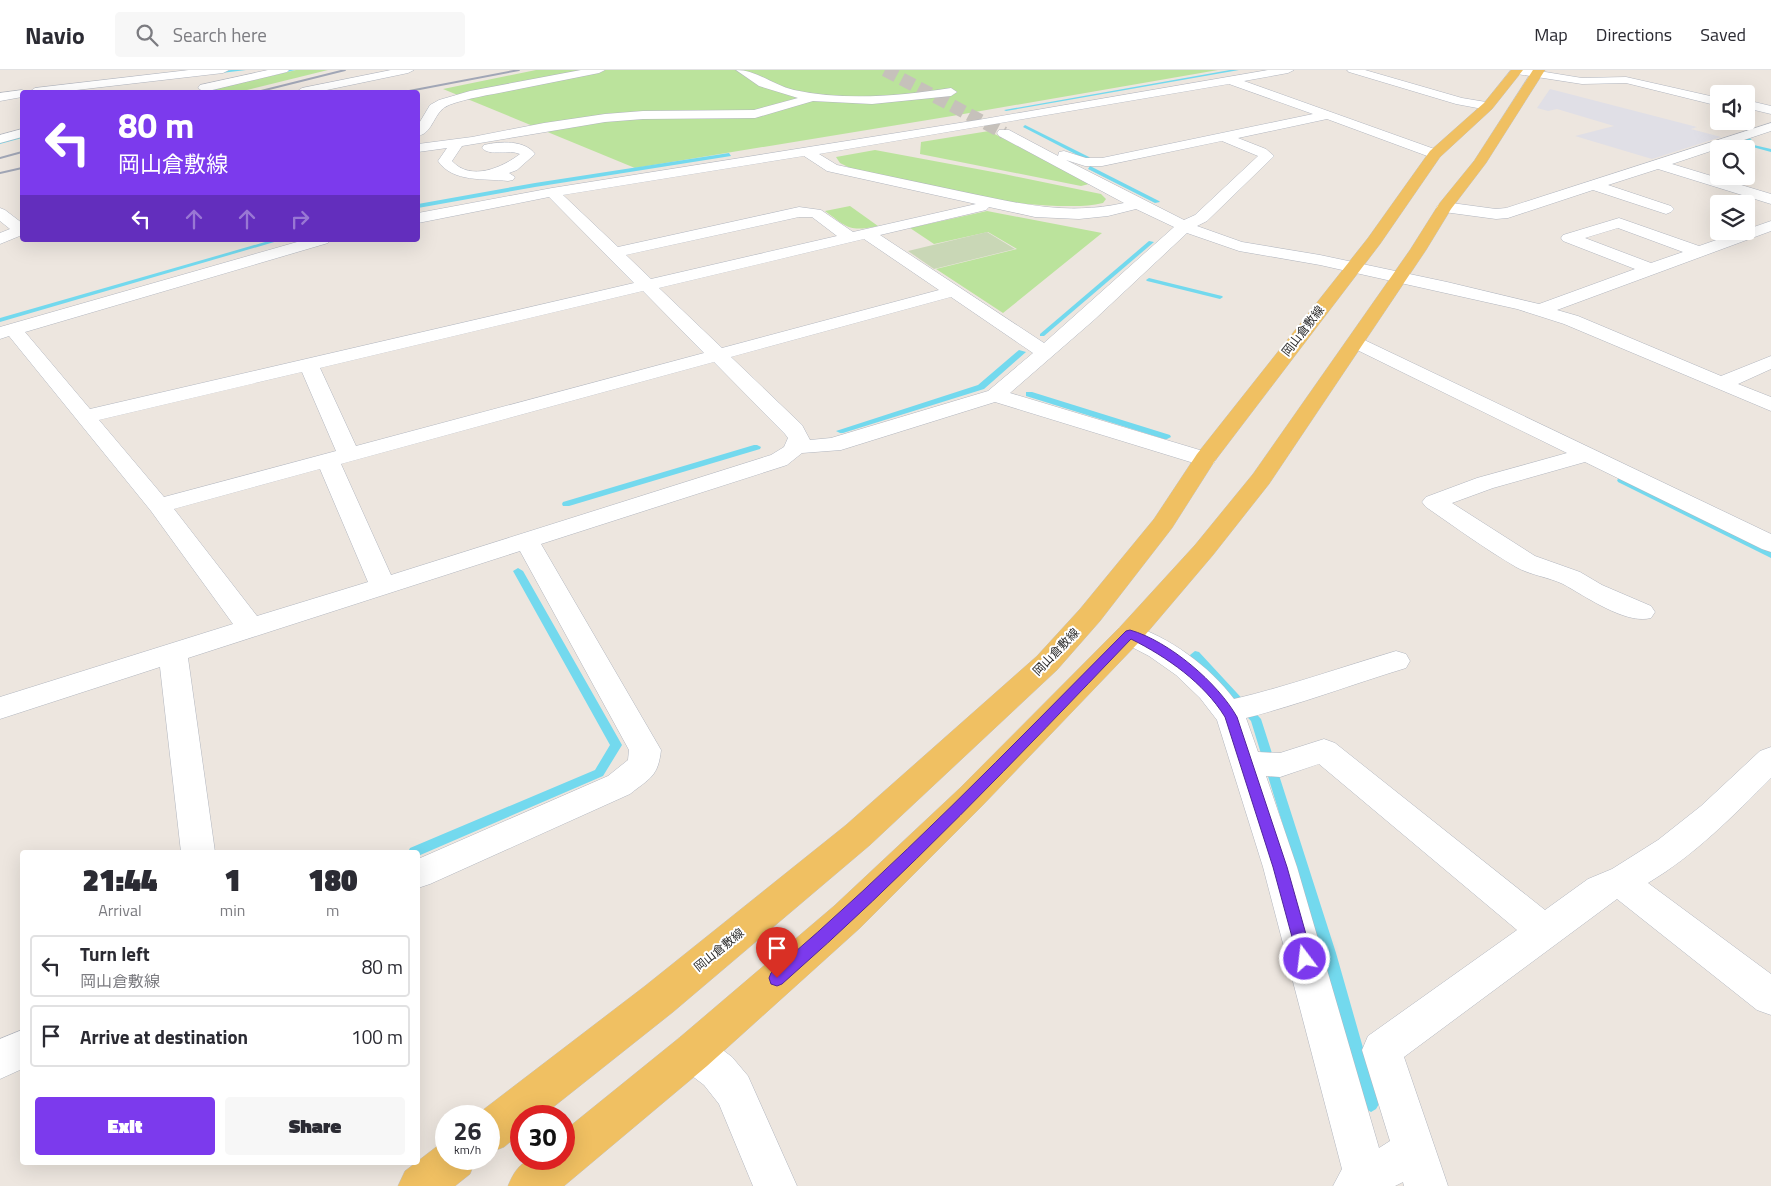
<!DOCTYPE html>
<html lang="en">
<head>
<meta charset="utf-8">
<style>
	:root { --surface:#fff; --page:#f7f7f7; --text:#2b2b33; --muted:#7c7c81; --line:#e1e1e2; --accent:#7c3aed }
	body { margin:0; font-family:"Titillium Web","Noto Sans JP",sans-serif; background:var(--page); color:var(--text); height:100vh; display:flex; flex-direction:column; font-size:19px; white-space:nowrap }
	* { box-sizing:border-box; margin:0 }
	p { font-size:16px; color:var(--muted) }
	.icon { flex:none; width:28px; height:28px; fill:none; stroke:currentColor; stroke-width:2; stroke-linecap:round; stroke-linejoin:round }
	.map { position:relative; flex:1; overflow:hidden }
	.drawer { position:absolute; left:20px; top:780px; width:400px; height:315px; display:flex; flex-direction:column; background:var(--surface); border-radius:5px; box-shadow:0 5px 20px #0002 }
	.drawer>* { flex:none }
	.guide { position:absolute; left:20px; top:20px; width:400px; height:152px; border-radius:5px; box-shadow:0 5px 20px #0002; background:#7c3aed; color:#fff; overflow:hidden }
	.buttons { position:absolute; left:1710px; top:15px; display:grid; gap:10px }
	.buttons a { display:grid; place-items:center; width:45px; height:45px; border-radius:5px; background:var(--surface); box-shadow:0 5px 20px #0002; font-size:25px }
	.speed { position:absolute; left:435px; top:1035px; display:flex; gap:10px; font-size:25px; font-weight:700; text-align:center }
	.speed>* { display:grid; place-content:center; width:65px; height:65px; border-radius:50%; background:var(--surface); box-shadow:0 5px 20px #0002; line-height:1 }
	.speed small { font-size:12px; font-weight:400 }
	.speed .limit { border:8px solid #d22; background:#fff; color:#111 }
	.pin { position:absolute; display:grid; place-items:center; width:42px; height:42px; color:#fff; margin:-51px -21px; border-radius:50% 50% 50% 0; rotate:-45deg; box-shadow:0 0 5px #0007 }
	.pin .icon { rotate:45deg }
	.me { position:absolute; width:55px; margin:-28px; rotate:345deg; stroke-linejoin:round; filter:drop-shadow(0 0 4px #0008) }
	.turn { display:flex; align-items:center; gap:18px; height:105px; padding:0 15px; font-size:22px }
	.turn .icon { width:65px; height:65px; stroke-width:2.5 }
	.turn b { display:block; font-size:35px; line-height:42px }
	.lanes { display:flex; align-items:center; height:48px; padding:0 15px; background:#0003; justify-content:center; gap:25px; direction:ltr }
	.lanes .off { opacity:.35 }
	.eta { display:flex; justify-content:space-evenly; align-items:center; height:85px; text-align:center }
	.eta b { font-size:30px; font-weight:800; line-height:35px }
	.action { display:flex; gap:10px; margin-top:auto; padding:10px 15px }
	.action a { flex:1; height:58px; border-radius:5px; background:var(--accent); color:#fff; font-size:20px; font-weight:800; line-height:58px; text-align:center }
	.action a+a { background:var(--page); color:var(--text) }
	ul { padding:0; list-style:none }
	li { display:flex; align-items:center; gap:15px; height:62px; margin:0 10px 8px; padding:0 5px; border:2px solid var(--line); border-radius:5px }
	li div { flex:1 }
	li b { display:block; font-size:19px }
	li em { font-style:normal }
	header { display:flex; align-items:center; gap:30px; box-sizing:border-box; height:70px; padding:0 25px; background:var(--surface); border-bottom:1px solid var(--line) }
	header strong { font-size:24px }
	nav { display:flex; gap:28px; margin-inline-start:auto; font-size:18px }
	.search { width:350px; height:45px; background:var(--page); display:flex; align-items:center; gap:12px; box-sizing:border-box; padding:0 18px; border-radius:5px; color:var(--muted); font-size:19px }
	.map>svg:first-child { display:block }
</style>
</head>
<body>
<header>
<strong>Navio</strong>
<div class="search"><svg class="icon" aria-label="search" viewBox="0 0 24 24"><circle cx="10" cy="10" r="6"/><path d="M15 15l6 6"/></svg>Search here</div>
<nav><a>Map</a><a>Directions</a><a>Saved</a></nav>
</header>
<div class="map">
<svg width="1771" height="1116" viewBox="0 0 1771 1116">
	<rect width="100%" height="100%" fill="#ede6df"/>
	<!-- industrial -->
	<path fill="#e0dfe6" d="M1550 19 1697 57 1691 59 1721 67 1652 89 1575 66 1614 56 1557 39 1548 41 1537 38Z"/>
	<!-- green -->
	<g fill="#bbe39c">
		<path d="M296 0H328L239 22H203Z"/>
		<path d="M536 0H1218L952 46 635 98 443 19Z"/>
		<path d="M989 61 1089 114 1081 116 920 84 921 72Z"/>
		<path d="M875 80 1004 104 1101 124 1106 129 1103 133C1088 137 1073 136 1058 136 988 134 920 114 852 99L840 93 836 87Z"/>
		<path d="M850 136 878 156C849 162 848 158 825 141Z"/>
		<path d="M987 141 1102 163 1003 243 936 199 1017 179 988 162 934 174 910 158Z"/>
	</g>
	<!-- cemetery -->
	<path fill="#c9d7b6" d="M987 162 1015 179 934 199 908 181Z"/>
	<g fill="none" stroke-linecap="round" stroke-linejoin="round">
		<!-- stream -->
		<g fill="#73d9ee" fill-rule="evenodd">
			<path d="M231 0H246L213 4 211 3Z"/>
			<path d="M287 0H295L274 5 272 4Z"/>
			<path d="M1230 0H1239L1006 41 1004 40Z"/>
			<path d="M216 17 218 19 202 22H196Z"/>
			<path d="M71 19 69 21 51 22 53 21Z"/>
			<path d="M1025 55 1089 87 1090 88 1085 89 1023 57Z"/>
			<path d="M22 66V68L0 74V71Z"/>
			<path d="M1748 68 1752 69 1745 73 1771 79V82L1738 73Z"/>
			<path d="M729 83 731 86 535 117 418 138V134L535 113Z"/>
			<path d="M1090 96 1159 131 1160 132 1155 133 1088 99Z"/>
			<path d="M272 170H281L0 252V248Z"/>
			<path d="M1149 171 1154 172 1044 266H1040V264Z"/>
			<path d="M1149 208 1222 226 1223 227 1220 229 1147 211 1146 210Z"/>
			<path d="M1019 280 1026 282 984 319 843 363H840L836 361 978 315Z"/>
			<path d="M1026 322H1032L1170 365 1171 367 1167 369H1164L1026 326Z"/>
			<path d="M754 375H757L761 377 760 379 569 436H563L562 434 563 432Z"/>
			<path d="M1621 407 1771 481V488L1618 412 1617 410Z"/>
			<path d="M518 498 523 501 622 675 603 706 418 786V782H408L410 778 595 700 610 675 513 501Z"/>
			<path d="M1195 581 1199 582 1261 649 1336 883 1379 1034 1376 1039 1371 1042 1366 1039 1363 1034 1322 883 1251 651 1191 588 1190 585Z"/>
		</g>
		<!-- minor-tunnel -->
		<path stroke="#c6c1bb" stroke-width="13" stroke-dasharray="13 6" stroke-linecap="butt" d="M885 0 1004 63"/>
		<defs>
			<g id="minor">
				<path d="M189 0H229L223 3 59 22H29L35 18Z"/>
				<path d="M268 0H289L287 2 204 22 198 18 200 15Z"/>
				<path d="M391 0H414L408 3 317 22H296L302 18Z"/>
				<path d="M581 0H605L599 3C569 9 539 15 509 21 489 25 468 28 449 35 433 41 434 63 418 66V55L430 35 439 30 470 21Z"/>
				<path d="M736 0C757 0 773 15 794 20 846 31 899 26 951 18L957 22 951 26 872 34 813 31 755 48 643 49 605 52 462 76 452 91C471 112 503 97 520 84 509 79 490 87 482 78L484 75C500 71 525 70 535 84L517 100 509 103 515 107 513 110 508 111C484 108 453 113 438 91L447 78 418 82V74L472 67 544 53 605 44 643 41 754 40 798 28 759 16Z"/>
				<path d="M1268 0H1294L1288 3 1244 11 1440 81 1442 84 1435 88 1430 87 1327 49 1238 68 1266 79 1274 86 1207 151 1197 156 1242 172 1320 185 1447 212 1539 234 1635 199 1563 171 1561 168 1563 165 1619 148 1699 176 1771 151V161L1557 240 1578 246 1721 306 1771 286V299L1738 314 1771 327V341L1564 254 1517 239 1320 195 1239 181 1187 163 1094 250 1010 323 1213 384 1216 389 1213 394 1205 396 1197 394 995 332 841 380 802 383 787 395 541 474 661 680C658 707 650 708 630 724L430 814 418 818V789L608 706 628 690 629 680 520 481 188 588 215 782H181L160 597 0 649V627L233 554 151 441 9 266 0 269V257L304 170H330L328 173 25 262 90 339 634 213 549 127 418 153V143L552 118 978 50ZM1229 14 1313 44 1102 88H1086L1064 81 1059 82 1058 86 1009 60H999L997 63 999 66 1124 133C1065 146 1017 133 959 121 918 112 877 104 837 95L819 84ZM1222 71 1258 86 1195 145 1184 150 1066 90 1085 96H1102ZM804 86 827 101 976 134 853 162 821 140 799 137 618 177 563 125ZM989 137 1035 147 1079 149 1108 146 1136 139 1174 157 1044 273 880 165 986 140ZM799 147H812L837 166 651 209 626 185ZM1618 158 1683 182 1651 193 1585 168ZM864 169 939 220 722 278 659 218ZM643 221 704 283 356 376 320 298ZM951 227 1033 283 988 321 831 368 810 370 802 355 731 287ZM714 292 785 364 788 368 784 377 771 385 391 505 341 394ZM302 302 336 381 164 427 99 350ZM320 399 368 512 257 546 174 439Z"/>
				<path d="M1347 0H1365L1462 28 1492 33 1494 36 1488 40 1456 34 1349 2Z"/>
				<path d="M1512 0H1533L1582 8 1626 7 1719 28V36L1626 13 1582 14 1517 4 1513 3Z"/>
				<path d="M22 20 27 22H22V27L0 31V23Z"/>
				<path d="M1746 30 1771 36V44L1746 38Z"/>
				<path d="M1771 53V61L1672 94 1771 124V134L1658 99 1608 115 1671 136 1674 139 1671 142 1666 144 1593 120 1508 148 1496 149 1444 142 1439 140 1436 137 1439 134 1444 132 1496 139 1506 138Z"/>
				<path d="M22 59V67L0 73V65Z"/>
				<path d="M0 138 5 140 22 153V165L0 174V163L10 159 0 151Z"/>
				<path d="M1356 266 1771 464V482L1762 479 1585 392 1493 418 1452 433 1535 486 1580 502 1602 515 1651 536 1655 542 1651 548C1626 555 1585 526 1563 514 1548 507 1530 505 1516 497 1485 479 1455 457 1426 437L1422 432 1426 427 1477 408 1567 383 1349 276 1346 272 1349 268Z"/>
				<path d="M1130 555C1169 566 1210 597 1234 629 1289 616 1342 597 1396 581L1406 584 1410 591 1406 598C1353 614 1301 634 1246 648L1258 682 1280 683 1324 669 1335 673 1545 840 1588 809 1612 799 1658 770 1701 736 1760 681 1771 677V708C1733 746 1695 785 1648 813L1771 904V945L1757 940 1617 829 1404 987 1448 1116H1404L1403 1112 1395 1116H1333L1342 1099 1263 797 1217 650 1200 628 1176 605 1149 586 1120 571 1116 564 1120 557ZM1319 694 1517 860 1368 966 1362 980 1390 1071 1379 1078 1297 797 1266 706 1280 707Z"/>
				<path d="M22 960V999L0 1009V969Z"/>
				<path d="M693 963 707 968 732 987 748 1006 797 1116H753L719 1034 704 1015 679 996 673 982 679 968Z"/>
			</g>
			<g id="major">
				<path d="M1511 0H1523L1492 39 1440 87 1380 174 1214 392 1172 458 1100 551 1057 600 870 775 673 942 542 1046H521V1063L504 1077 489 1083V1046H475L645 916 846 755 1037 586 1080 539 1154 449 1197 384 1368 168 1430 81 1484 33Z"/>
				<path d="M1533 0H1545L1486 93 1451 139 1426 180 1269 414 1213 485 1140 571 982 736 860 858 707 996 564 1116H508C521 1084 533 1089 564 1089V1061L679 968 834 836 960 718 1120 557 1195 475 1253 404 1410 180 1439 134 1474 91Z"/>
				<path d="M446 1071V1089H476L470 1104 455 1116H398L405 1101 440 1074Z"/>
			</g>
		</defs>
		<!-- minor casing -->
		<use href="#minor" stroke="#b2b6bf" stroke-width="1"/>
		<!-- major casing -->
		<use href="#major" stroke="#c4c4c4" stroke-width="1"/>
		<!-- minor -->
		<use href="#minor" fill="#fff" fill-rule="evenodd"/>
		<!-- major -->
		<use href="#major" fill="#f0c062" fill-rule="evenodd"/>
		<!-- rail -->
		<g stroke="#a1a6b6" stroke-width="2">
			<path d="M257 22 345 0"/>
			<path d="M404 22 519 0"/>
			<path d="M0 88 22 82"/>
			<path d="M0 103 22 98"/>
		</g>
	</g>
	<!-- route -->
	<path fill="#7c3aed" stroke="#51269a" d="M1130 560C1169 571 1218 613 1237 647L1287 797 1313 889 1311 894 1305 896 1300 894 1298 889 1273 797 1225 647C1204 613 1167 587 1131 569 1018 687 905 806 782 914L777 916 771 914 769 908 771 903C896 796 1010 678 1126 561Z"/>
	<g text-anchor="middle" stroke-width="4" stroke-linejoin="round" paint-order="stroke">
		<!-- street labels -->
		<g font-size="12" fill="#2c2c2c" stroke="#fff">
			<text transform="translate(1303 261) rotate(-52)" y="4">岡山倉敷線</text>
			<text transform="translate(1056 582) rotate(-46)" y="4">岡山倉敷線</text>
			<text transform="translate(719 880) rotate(-39)" y="4">岡山倉敷線</text>
		</g>
	</g>
</svg>
<div class="buttons">
<a><svg class="icon" aria-label="sound" viewBox="0 0 24 24"><path d="M4 9h4l5-4v14l-5-4H4zM17 9q2 3 0 6"/></svg></a>
<a><svg class="icon" aria-label="search" viewBox="0 0 24 24"><circle cx="10" cy="10" r="6"/><path d="M15 15l6 6"/></svg></a>
<a><svg class="icon" aria-label="layers" viewBox="0 0 24 24"><path d="M12 4l9 5-9 5-9-5zM3 14l9 5 9-5"/></svg></a>
</div>
<div class="speed"><div>26<small>km/h</small></div><div class="limit">30</div></div>
<div class="pin" style="left:777px;top:908px;background:#d93025"><svg class="icon" aria-label="arrive" viewBox="0 0 24 24"><path d="M6 21V4h12l-3 4 3 4H6"/></svg></div>
<svg class="me" style="left:1305px;top:889px" viewBox="-20 -20 40 40"><circle r="17" fill="#7c3aed" stroke="#fff" stroke-width="3"/><path d="M0-11L8 9 0 5-8 9z" fill="#fff"/></svg>
<div class="guide">
<div class="turn"><svg class="icon" aria-label="left" viewBox="0 0 24 24"><path d="M17 20v-9H6M10 6l-5 5 5 5"/></svg><div><b>80 m</b>岡山倉敷線</div></div>
<div class="lanes"><svg class="icon" aria-label="left" viewBox="0 0 24 24"><path d="M17 20v-9H6M10 6l-5 5 5 5"/></svg><svg class="icon off" aria-label="ahead" viewBox="0 0 24 24"><path d="M12 20V5M6 11l6-6 6 6"/></svg><svg class="icon off" aria-label="ahead" viewBox="0 0 24 24"><path d="M12 20V5M6 11l6-6 6 6"/></svg><svg class="icon off" aria-label="right" viewBox="0 0 24 24"><path d="M7 20v-9h11M14 6l5 5-5 5"/></svg></div>
</div>
<section class="drawer">
<div class="eta">
<div><b>21:44</b><p>Arrival</p></div>
<div><b>1</b><p>min</p></div>
<div><b>180</b><p>m</p></div>
</div>
<ul>
<li><svg class="icon" aria-label="left" viewBox="0 0 24 24"><path d="M17 20v-9H6M10 6l-5 5 5 5"/></svg><div><b>Turn left</b><p>岡山倉敷線</p></div><em>80 m</em></li>
<li><svg class="icon" aria-label="arrive" viewBox="0 0 24 24"><path d="M6 21V4h12l-3 4 3 4H6"/></svg><div><b>Arrive at destination</b></div><em>100 m</em></li>
</ul>
<div class="action"><a>Exit</a><a>Share</a></div>
</section>
</div>
</body>
</html>
